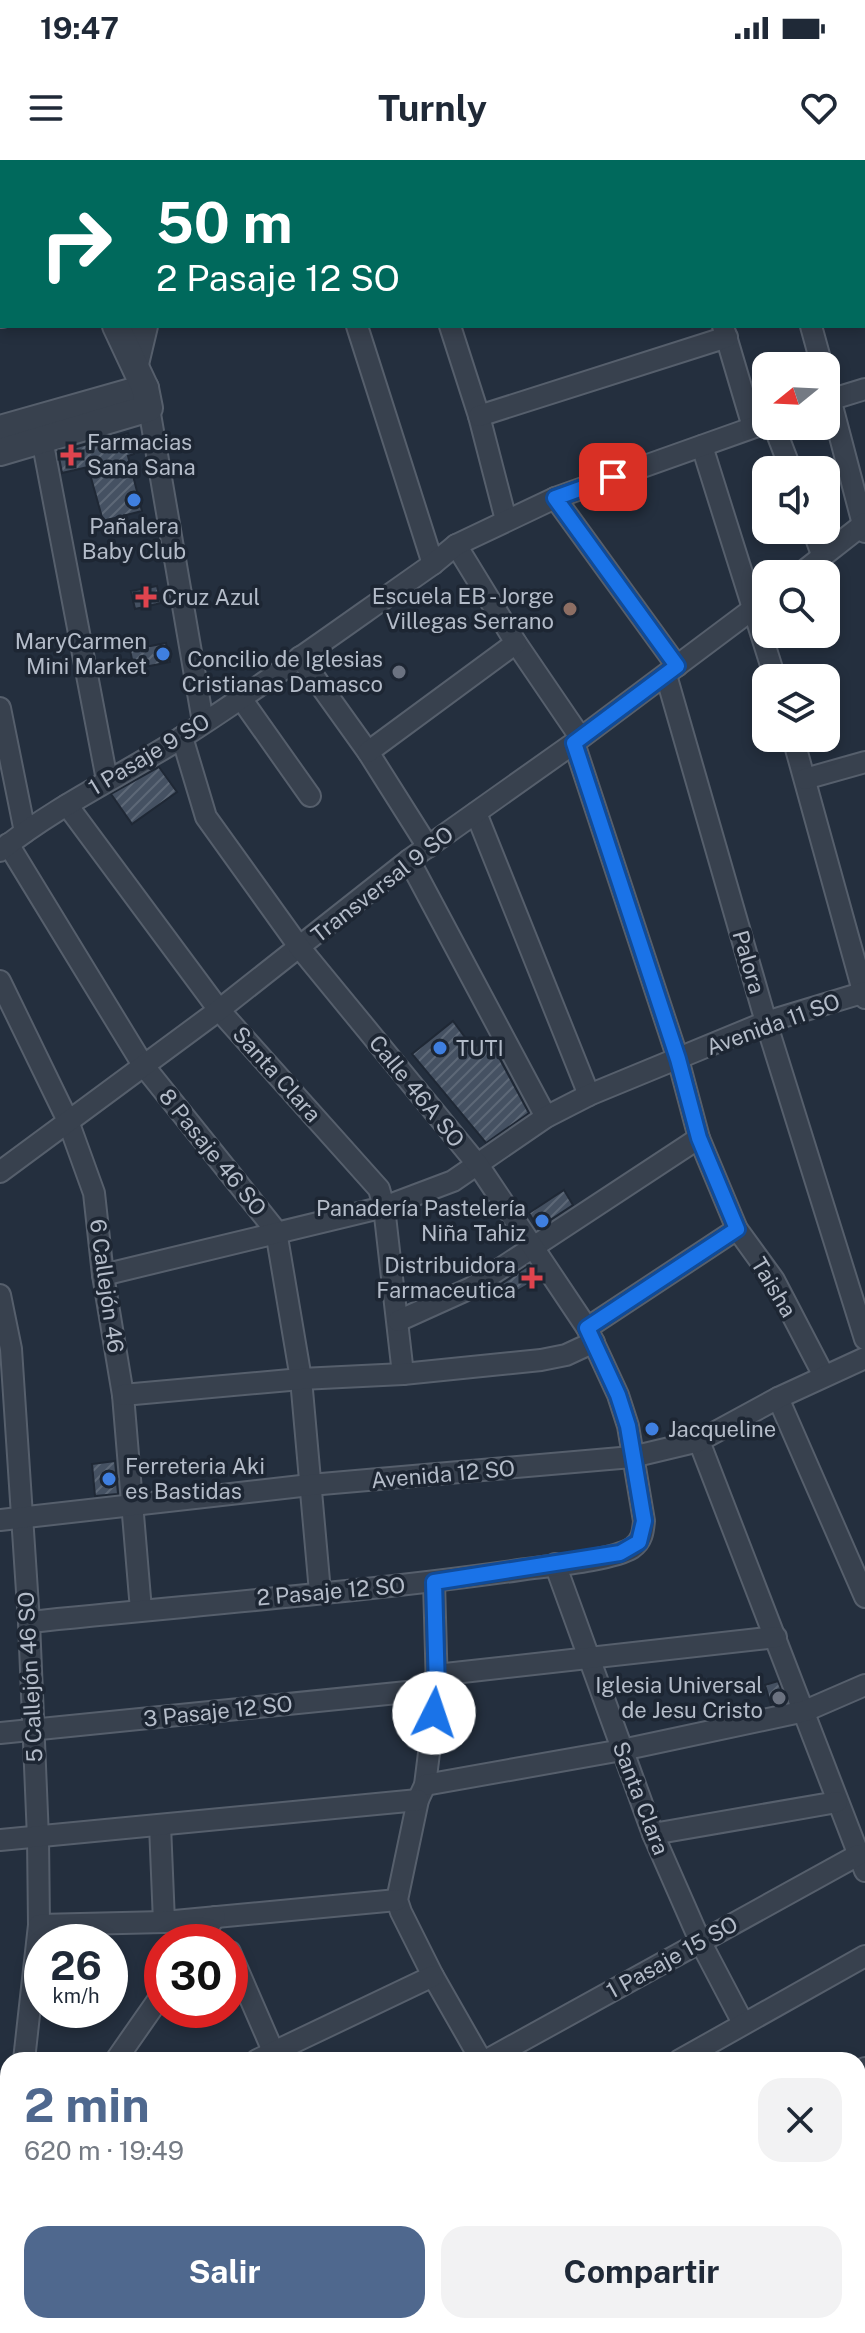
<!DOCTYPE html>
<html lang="es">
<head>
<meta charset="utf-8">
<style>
	:root { --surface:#fff; --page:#f2f2f3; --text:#1f2937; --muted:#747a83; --accent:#4f688e }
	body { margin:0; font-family:"Public Sans",sans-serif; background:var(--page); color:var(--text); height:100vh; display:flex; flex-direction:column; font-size:30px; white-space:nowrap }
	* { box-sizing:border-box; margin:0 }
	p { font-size:26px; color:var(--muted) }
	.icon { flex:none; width:44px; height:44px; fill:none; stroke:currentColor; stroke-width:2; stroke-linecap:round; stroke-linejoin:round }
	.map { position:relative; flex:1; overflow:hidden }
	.details { position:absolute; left:0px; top:1892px; width:866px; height:282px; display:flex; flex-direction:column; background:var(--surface); border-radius:24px 24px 0 0; box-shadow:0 4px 12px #0003 }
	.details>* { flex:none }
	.hud { position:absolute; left:0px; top:0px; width:866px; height:168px; box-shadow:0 4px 12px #0003; background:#00695c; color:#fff; overflow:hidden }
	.needle { width:52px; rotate:252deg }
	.controls { position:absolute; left:752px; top:192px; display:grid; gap:16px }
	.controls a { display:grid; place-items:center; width:88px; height:88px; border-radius:16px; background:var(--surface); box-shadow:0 4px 12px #0003; font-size:40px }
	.speed { position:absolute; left:24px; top:1764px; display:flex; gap:16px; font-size:40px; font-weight:700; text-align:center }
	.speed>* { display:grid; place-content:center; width:104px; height:104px; border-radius:50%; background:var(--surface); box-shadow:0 4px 12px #0003; line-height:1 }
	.speed small { font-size:20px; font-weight:400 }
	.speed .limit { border:12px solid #d22; background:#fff; color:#111 }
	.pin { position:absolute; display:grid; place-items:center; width:68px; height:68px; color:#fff; margin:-34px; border-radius:16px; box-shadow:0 4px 12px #0006 }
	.me { position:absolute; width:88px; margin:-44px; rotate:4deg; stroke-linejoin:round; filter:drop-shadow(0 0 6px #0008) }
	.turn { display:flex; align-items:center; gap:28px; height:168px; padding:0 24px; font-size:36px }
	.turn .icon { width:104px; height:104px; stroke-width:2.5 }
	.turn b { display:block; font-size:56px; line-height:68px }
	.round { display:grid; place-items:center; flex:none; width:84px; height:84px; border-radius:24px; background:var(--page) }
	.summary { display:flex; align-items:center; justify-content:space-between; height:136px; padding:0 24px }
	h1 { font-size:48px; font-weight:700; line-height:60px; color:var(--accent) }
	.action { display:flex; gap:16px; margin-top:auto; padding:16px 24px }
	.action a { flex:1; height:92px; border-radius:24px; background:var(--accent); color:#fff; font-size:32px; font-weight:700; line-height:92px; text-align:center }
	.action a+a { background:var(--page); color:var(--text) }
	.status { display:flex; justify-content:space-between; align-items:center; height:56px; padding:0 40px; background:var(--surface); direction:ltr }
	.status svg { height:22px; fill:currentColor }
	header { display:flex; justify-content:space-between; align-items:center; height:104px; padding:0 24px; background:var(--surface); font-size:36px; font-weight:700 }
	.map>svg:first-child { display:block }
</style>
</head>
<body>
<div class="status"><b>19:47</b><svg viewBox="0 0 49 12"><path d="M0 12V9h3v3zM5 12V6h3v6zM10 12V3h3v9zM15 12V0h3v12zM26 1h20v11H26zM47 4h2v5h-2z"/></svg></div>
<header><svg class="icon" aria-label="menu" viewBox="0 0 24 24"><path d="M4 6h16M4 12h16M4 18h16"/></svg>Turnly<svg class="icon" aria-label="heart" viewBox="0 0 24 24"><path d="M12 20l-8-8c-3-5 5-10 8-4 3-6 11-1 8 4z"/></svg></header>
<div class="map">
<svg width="865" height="2173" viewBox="0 0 865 2173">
	<defs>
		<pattern id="building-hatch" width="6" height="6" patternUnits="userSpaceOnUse" patternTransform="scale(2)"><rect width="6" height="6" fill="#455162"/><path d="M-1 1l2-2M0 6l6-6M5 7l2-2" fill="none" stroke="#5d6877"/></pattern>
	</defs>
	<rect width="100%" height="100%" fill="#242f3e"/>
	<!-- building -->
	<g fill="url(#building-hatch)" stroke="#1f2835" stroke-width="2">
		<path d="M128 273 134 294 128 296 142 351 103 361 88 307 62 313 58 292Z"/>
		<path d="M157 426 161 443 135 449 131 431Z"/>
		<path d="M166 483 170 502 134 509 130 490Z"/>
		<path d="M159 607 177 632 132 664 111 634Z"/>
		<path d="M453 861 473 888 488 877 529 953 486 983 412 894Z"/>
		<path d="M564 1030 573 1045 538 1068 529 1053Z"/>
		<path d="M529 1105 538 1119 507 1137 500 1125Z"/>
		<path d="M115 1301 118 1334 95 1336 92 1304Z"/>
		<path d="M778 1521 786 1542 771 1545 765 1525Z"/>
	</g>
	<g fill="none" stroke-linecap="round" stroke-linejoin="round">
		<defs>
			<g id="minor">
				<path d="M864 21H865"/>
				<path d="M864 127 865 126"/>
				<path d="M0 157H2"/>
				<path d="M357 166 433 404"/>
				<path d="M450 166 479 256 506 360"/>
				<path d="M723 166 753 267"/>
				<path d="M811 166 822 206"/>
				<path d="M826 223 865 372"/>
				<path d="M826 241 865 229"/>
				<path d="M149 248 203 562"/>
				<path d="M479 256 727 177"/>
				<path d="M774 266 791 310"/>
				<path d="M42 279 107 620"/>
				<path d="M702 286 775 518"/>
				<path d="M555 338 677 506"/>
				<path d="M813 370 823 397"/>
				<path d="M456 385 516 483 580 577"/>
				<path d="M800 414 865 363"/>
				<path d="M300 497 368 592 428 687"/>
				<path d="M666 515 766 862 865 1179"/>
				<path d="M240 537 310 636"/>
				<path d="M0 548 25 672"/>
				<path d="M793 578 865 838"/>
				<path d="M574 583 678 899 699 978 737 1069 774 1120 824 1216"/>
				<path d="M368 592 516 483"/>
				<path d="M805 619 865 602"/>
				<path d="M67 645 219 850 379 1029 384 1047 403 1214"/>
				<path d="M476 653 589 935"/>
				<path d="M8 684 143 905 276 1071 301 1219 320 1432"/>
				<path d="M0 691C56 646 121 616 181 578 267 523 350 462 433 404L456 385 555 338 766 263"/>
				<path d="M409 700 546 957"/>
				<path d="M0 821 68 961 94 1033 103 1115 123 1235 141 1450"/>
				<path d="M0 1012 219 850 409 700 574 583 766 439"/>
				<path d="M103 1115 384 1047 453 1021 546 957 589 935 766 862 865 832"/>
				<path d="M0 1135 11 1189 29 1462 38 1678 39 1765 24 1900"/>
				<path d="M398 1161 471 1128 699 978"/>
				<path d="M587 1168 737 1069"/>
				<path d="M123 1235 301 1219 403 1214 541 1200 566 1195 594 1182"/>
				<path d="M778 1238 865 1437"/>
				<path d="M699 1281 865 1711"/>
				<path d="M0 1360 310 1325 632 1297 699 1281 778 1238 865 1198"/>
				<path d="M555 1404 653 1674 700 1781 743 1863"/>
				<path d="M434 1422 437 1529 425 1625 418 1640 397 1740 401 1752 433 1816 481 1900"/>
				<path d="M29 1462C192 1445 356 1433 519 1410 546 1406 611 1401 632 1388 642 1381 643 1372 644 1361L628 1266 618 1235 587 1168 478 1005 300 788 206 657 182 577"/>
				<path d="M436 1515 776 1477"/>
				<path d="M0 1573 437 1529"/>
				<path d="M425 1625 622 1590 805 1551 865 1525"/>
				<path d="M160 1665 164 1762"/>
				<path d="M653 1674 837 1642"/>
				<path d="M0 1680 418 1640"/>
				<path d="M39 1765 164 1762 397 1740"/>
				<path d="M198 1782 215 1757"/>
				<path d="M230 1792 273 1891"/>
				<path d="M116 1900 162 1834"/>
				<path d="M257 1900 433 1816"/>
				<path d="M487 1900 858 1695"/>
				<path d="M680 1900 865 1796"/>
				<path d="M858 1912 865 1908"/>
				<path d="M0 1938 8 1927"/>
				<path d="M858 2046 865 2042"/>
				<path d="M0 2067 8 2056"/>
				<path d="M0 2154 8 2152"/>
				<path d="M133 2173 139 2166"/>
				<path d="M192 2173 204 2166"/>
				<path d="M387 2173 400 2166"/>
				<path d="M636 2173 648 2166"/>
			</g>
			<g id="tertiary">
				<path d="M78 0 79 2"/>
				<path d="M110 0V2"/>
				<path d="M135 204 144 166"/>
				<path d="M0 269 145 228"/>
				<path d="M0 292 149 248 145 228 116 166"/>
				<path d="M0 2121 8 2127"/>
				<path d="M59 2166 68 2173"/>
			</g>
		</defs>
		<!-- minor casing -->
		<use href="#minor" stroke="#565f6c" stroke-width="24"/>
		<!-- tertiary casing -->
		<use href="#tertiary" stroke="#565f6c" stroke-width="30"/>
		<!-- minor -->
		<use href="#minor" stroke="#38414e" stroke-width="20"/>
		<!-- tertiary -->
		<use href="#tertiary" stroke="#38414e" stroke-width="26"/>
	</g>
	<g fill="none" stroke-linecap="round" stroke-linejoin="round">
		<defs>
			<path id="route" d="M434 1553 437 1529 434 1422 620 1393 639 1382 644 1361 628 1266 618 1235 587 1168 737 1069 699 978 678 899 574 583 677 506 555 338 613 317"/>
		</defs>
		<!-- route casing -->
		<use href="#route" stroke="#114b97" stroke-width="20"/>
		<!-- route -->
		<use href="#route" stroke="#1a73e8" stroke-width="14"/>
	</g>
	<!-- markers -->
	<g fill="#e0444e" stroke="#1d2633" stroke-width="3">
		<path d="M67 283h8v8h8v8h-8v8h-8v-8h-8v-8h8z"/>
		<path d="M142 425h8v8h8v8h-8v8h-8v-8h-8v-8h8z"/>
		<path d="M528 1106h8v8h8v8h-8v8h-8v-8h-8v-8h8z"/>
	</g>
	<g fill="#3f7fe0" stroke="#1d2633" stroke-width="3">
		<circle cx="134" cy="340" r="8"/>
		<circle cx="163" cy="494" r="8"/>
		<circle cx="440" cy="888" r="8"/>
		<circle cx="542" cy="1061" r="8"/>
		<circle cx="652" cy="1269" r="8"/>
		<circle cx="109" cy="1319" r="8"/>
	</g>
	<circle fill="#8d6e63" stroke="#1d2633" stroke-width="3" cx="570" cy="449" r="8"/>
	<g fill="#6b7280" stroke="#1d2633" stroke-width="3">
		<circle cx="399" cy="512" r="8"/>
		<circle cx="779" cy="1538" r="8"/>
	</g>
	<g text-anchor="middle" stroke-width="7" stroke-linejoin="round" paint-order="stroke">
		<!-- poi labels -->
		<g font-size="22" fill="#b4bcc9" stroke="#1d2633" text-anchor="end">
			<text x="87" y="290" text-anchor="start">Farmacias<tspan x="87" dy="25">Sana Sana</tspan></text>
			<text x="134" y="374" text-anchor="middle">Pañalera<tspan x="134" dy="25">Baby Club</tspan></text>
			<text x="554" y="444">Escuela EB - Jorge<tspan x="554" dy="25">Villegas Serrano</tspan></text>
			<text x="162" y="445" text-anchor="start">Cruz Azul</text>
			<text x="147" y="489">MaryCarmen<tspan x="147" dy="25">Mini Market</tspan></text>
			<text x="383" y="507">Concilio de Iglesias<tspan x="383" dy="25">Cristianas Damasco</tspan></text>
			<text x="456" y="896" text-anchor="start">TUTI</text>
			<text x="526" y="1056">Panadería Pastelería<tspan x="526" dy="25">Niña Tahiz</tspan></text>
			<text x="516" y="1113">Distribuidora<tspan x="516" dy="25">Farmaceutica</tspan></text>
			<text x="668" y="1277" text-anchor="start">Jacqueline</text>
			<text x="125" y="1314" text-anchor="start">Ferreteria Aki<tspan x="125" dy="25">es Bastidas</tspan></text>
			<text x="763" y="1533">Iglesia Universal<tspan x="763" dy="25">de Jesu Cristo</tspan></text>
		</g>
		<!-- street labels -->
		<g font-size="22" fill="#b4bcc9" stroke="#1d2633">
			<text transform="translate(149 594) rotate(-31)" y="8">1 Pasaje 9 SO</text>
			<text transform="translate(382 724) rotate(-38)" y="8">Transversal 9 SO</text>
			<text transform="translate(749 802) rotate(74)" y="8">Palora</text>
			<text transform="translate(773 864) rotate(-20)" y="8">Avenida 11 SO</text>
			<text transform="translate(277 914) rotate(48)" y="8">Santa Clara</text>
			<text transform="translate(417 931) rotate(51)" y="8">Calle 46A SO</text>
			<text transform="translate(213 992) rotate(51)" y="8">8 Pasaje 46 SO</text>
			<text transform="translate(107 1126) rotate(82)" y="8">6 Callejón 46</text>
			<text transform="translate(774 1127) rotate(59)" y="8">Taisha</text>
			<text transform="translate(443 1314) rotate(-5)" y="8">Avenida 12 SO</text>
			<text transform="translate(331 1431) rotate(-5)" y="8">2 Pasaje 12 SO</text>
			<text transform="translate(30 1517) rotate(-93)" y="8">5 Callejón 46 SO</text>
			<text transform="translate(218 1551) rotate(-6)" y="8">3 Pasaje 12 SO</text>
			<text transform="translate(641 1638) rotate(69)" y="8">Santa Clara</text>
			<text transform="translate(672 1797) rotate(-29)" y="8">1 Pasaje 15 SO</text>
		</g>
	</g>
</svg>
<div class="controls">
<a><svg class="needle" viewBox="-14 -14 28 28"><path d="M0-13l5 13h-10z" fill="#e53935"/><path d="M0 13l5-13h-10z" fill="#747a83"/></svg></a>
<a><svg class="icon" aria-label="sound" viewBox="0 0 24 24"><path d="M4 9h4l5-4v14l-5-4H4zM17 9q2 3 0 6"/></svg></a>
<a><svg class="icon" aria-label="search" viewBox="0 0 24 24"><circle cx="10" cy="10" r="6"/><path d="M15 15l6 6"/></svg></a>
<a><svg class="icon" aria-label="layers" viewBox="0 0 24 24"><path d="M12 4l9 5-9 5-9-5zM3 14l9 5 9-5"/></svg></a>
</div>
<div class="speed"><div>26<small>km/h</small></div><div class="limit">30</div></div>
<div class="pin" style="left:613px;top:317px;background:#d93025"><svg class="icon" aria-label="arrive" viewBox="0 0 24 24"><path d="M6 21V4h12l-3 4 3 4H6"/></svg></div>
<svg class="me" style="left:434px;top:1553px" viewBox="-20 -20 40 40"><circle r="19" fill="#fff"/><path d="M0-13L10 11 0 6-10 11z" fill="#1a73e8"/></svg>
<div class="hud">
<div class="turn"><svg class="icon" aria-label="right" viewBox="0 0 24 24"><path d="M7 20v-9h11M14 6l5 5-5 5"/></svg><div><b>50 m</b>2 Pasaje 12 SO</div></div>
</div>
<section class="details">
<div class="summary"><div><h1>2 min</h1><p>620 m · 19:49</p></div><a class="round"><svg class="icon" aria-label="close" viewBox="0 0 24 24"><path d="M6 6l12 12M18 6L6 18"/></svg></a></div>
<div class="action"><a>Salir</a><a>Compartir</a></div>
</section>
</div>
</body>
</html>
